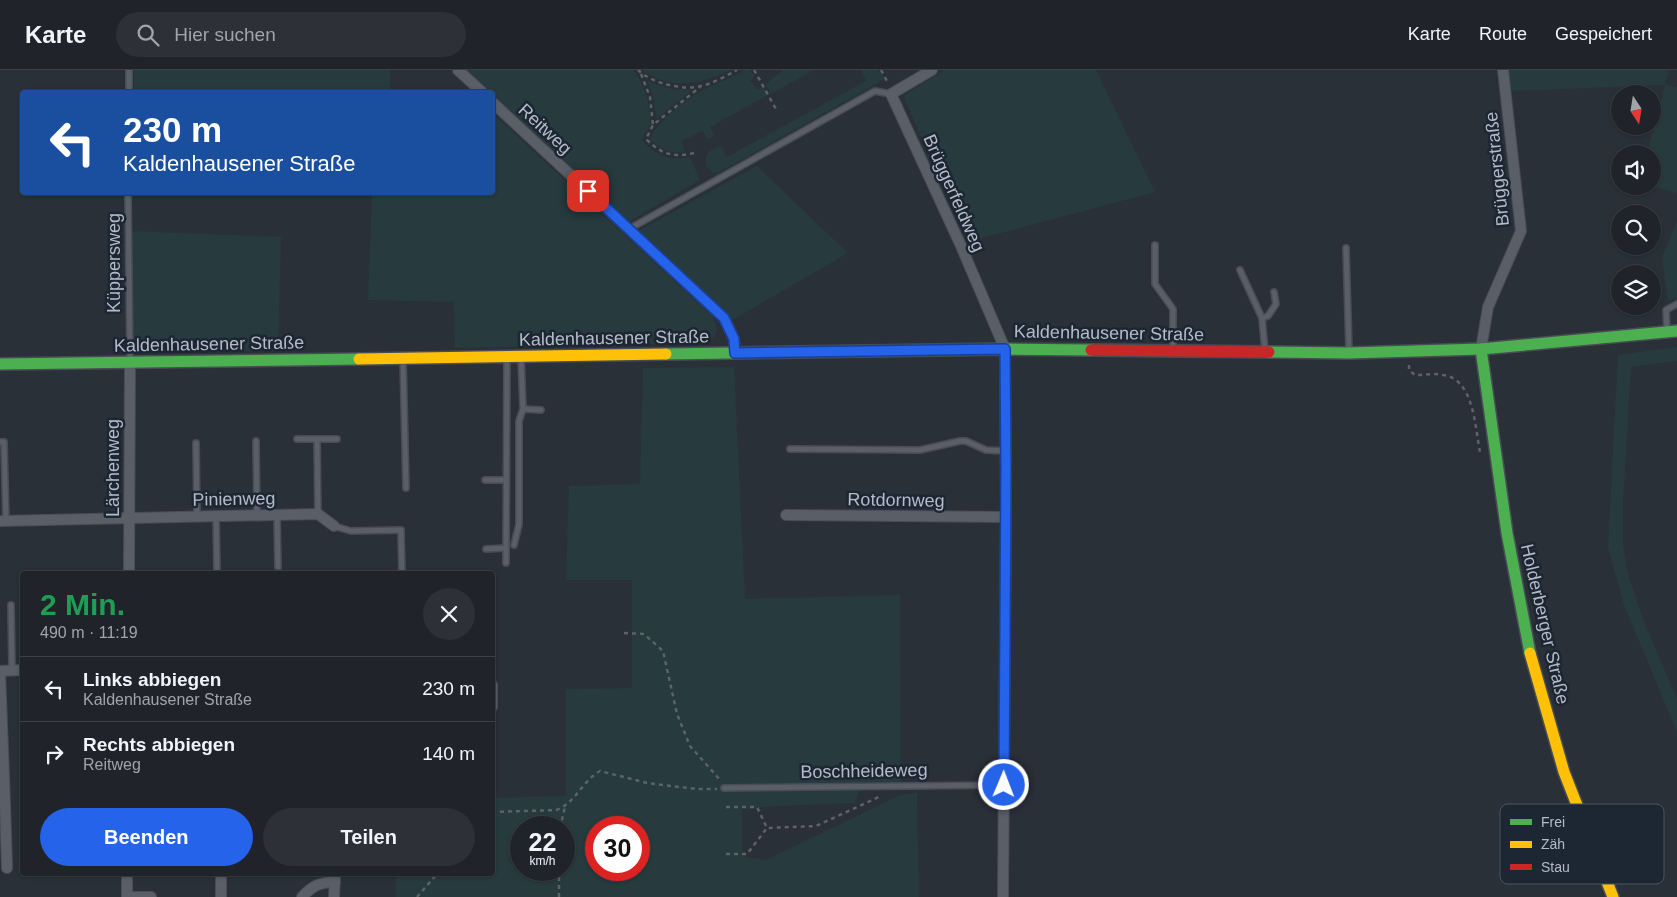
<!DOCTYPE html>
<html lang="de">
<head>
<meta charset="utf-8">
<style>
	:root { --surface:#20242a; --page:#2d3036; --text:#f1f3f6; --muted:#a2a4a8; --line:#3d4147; --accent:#2563eb }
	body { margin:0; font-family:Helvetica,sans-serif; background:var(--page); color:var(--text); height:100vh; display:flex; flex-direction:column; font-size:19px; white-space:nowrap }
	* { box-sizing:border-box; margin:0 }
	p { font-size:16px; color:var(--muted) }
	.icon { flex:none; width:28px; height:28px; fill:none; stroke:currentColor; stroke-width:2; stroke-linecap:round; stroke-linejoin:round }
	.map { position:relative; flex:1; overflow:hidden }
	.side { position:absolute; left:20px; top:501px; width:475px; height:305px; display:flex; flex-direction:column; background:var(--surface); border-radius:5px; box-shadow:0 1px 4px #0004,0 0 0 1px var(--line) }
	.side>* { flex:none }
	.banner { position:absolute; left:20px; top:20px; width:475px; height:105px; border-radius:5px; box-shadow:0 1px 4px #0004,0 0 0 1px var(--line); background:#1a4fa0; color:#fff; overflow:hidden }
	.needle { width:32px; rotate:168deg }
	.tools { position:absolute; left:1611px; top:15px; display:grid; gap:10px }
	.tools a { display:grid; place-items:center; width:50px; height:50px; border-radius:50%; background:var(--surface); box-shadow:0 1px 4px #0004,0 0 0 1px var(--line); font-size:25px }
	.speed { position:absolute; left:510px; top:746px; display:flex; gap:10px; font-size:25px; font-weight:700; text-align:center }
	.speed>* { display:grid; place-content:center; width:65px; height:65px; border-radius:50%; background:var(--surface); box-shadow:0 1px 4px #0004,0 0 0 1px var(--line); line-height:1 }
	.speed small { font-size:12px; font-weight:400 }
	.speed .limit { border:8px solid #d22; background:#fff; color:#111 }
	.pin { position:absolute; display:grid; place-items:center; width:42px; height:42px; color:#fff; margin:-21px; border-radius:10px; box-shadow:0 2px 8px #0006 }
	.me { position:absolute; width:55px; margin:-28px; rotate:1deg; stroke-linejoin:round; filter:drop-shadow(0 0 4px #0008) }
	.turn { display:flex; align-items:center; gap:18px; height:105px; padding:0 20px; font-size:22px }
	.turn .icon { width:65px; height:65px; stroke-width:2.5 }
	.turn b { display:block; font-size:35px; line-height:42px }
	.round { display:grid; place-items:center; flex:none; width:52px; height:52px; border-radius:26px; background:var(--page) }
	.overview { display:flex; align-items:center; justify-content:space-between; height:85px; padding:0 20px }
	h1 { font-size:30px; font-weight:700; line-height:38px; color:#1e9e55 }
	.primary-button { display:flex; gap:10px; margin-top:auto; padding:10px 20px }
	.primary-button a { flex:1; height:58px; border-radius:30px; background:var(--accent); color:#fff; font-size:20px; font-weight:700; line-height:58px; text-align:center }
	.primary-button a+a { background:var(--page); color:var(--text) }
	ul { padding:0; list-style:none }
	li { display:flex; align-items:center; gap:15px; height:65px; padding:0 20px; border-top:1px solid var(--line) }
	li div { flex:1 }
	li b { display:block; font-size:19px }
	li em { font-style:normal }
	header { display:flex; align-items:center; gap:30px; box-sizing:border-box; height:70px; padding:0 25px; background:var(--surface); border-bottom:1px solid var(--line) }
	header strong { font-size:24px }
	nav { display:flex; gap:28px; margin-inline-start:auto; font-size:18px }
	.search { width:350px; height:45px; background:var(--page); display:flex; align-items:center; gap:12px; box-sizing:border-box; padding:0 18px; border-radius:28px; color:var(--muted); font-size:19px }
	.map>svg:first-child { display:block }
</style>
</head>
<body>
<header>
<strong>Karte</strong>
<div class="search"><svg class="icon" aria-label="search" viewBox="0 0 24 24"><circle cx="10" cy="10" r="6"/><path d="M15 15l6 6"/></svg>Hier suchen</div>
<nav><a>Karte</a><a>Route</a><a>Gespeichert</a></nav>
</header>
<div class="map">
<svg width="1677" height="827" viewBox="0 0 1677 827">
	<rect width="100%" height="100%" fill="#2a3038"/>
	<!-- green -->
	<g fill="#273a3e" fill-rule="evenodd">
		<rect x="134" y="0" width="256" height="22"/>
		<path d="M466 0H633C644 13 652 38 650 55 649 59 644 65 641 69 655 85 669 92 690 87L700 110 630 151H625L493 25 492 22Z"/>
		<path d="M642 0H731C702 14 670 21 642 0Z"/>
		<path d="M744 0H750L755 6 749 11 757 19 764 18 768 25 710 57 715 66 708 69 702 61 682 71 685 81C670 85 661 79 649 69 661 49 681 33 701 21 715 13 731 9 744 0Z"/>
		<path d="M783 0H814L771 24 766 14Z"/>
		<path d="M861 0H878L884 7 883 10 718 103H713L706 96C704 83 709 81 720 75L727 87 866 11Z"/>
		<path d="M945 0H1096L1155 122 967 172 905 30V25Z"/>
		<path d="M1508 0H1669L1665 14 1677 17V123L1652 116V84H1647L1665 15 1510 21Z"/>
		<path d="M647 11 675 20H692L657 49 652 23Z"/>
		<path d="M493 44 712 246C720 258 718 267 705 273L455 278 454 232 368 230 372 123 492 122Z"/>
		<path d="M757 96 848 183 731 251 639 164 640 160Z"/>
		<path d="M1677 151V229L1668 231 1662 187Z"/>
		<path d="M132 161 281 167 278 281 147 280 135 275 132 268Z"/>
		<path d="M1677 277V291L1631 297 1623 431V475L1628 504 1644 552 1677 629V662L1624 535 1608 477 1618 285Z"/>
		<path d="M734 297 745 529 900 525 901 713 862 712 855 733 778 736 742 739V786L766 790 900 725 917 723 919 827H396V804H492L493 728 566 726V619L632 618V510H566L569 416 640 414 643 298ZM521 758H564V800H521ZM596 758H639V800H596Z"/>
	</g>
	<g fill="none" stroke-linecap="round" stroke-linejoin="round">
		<defs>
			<g id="lane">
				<path d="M129 22V0"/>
				<path d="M128 122 130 290"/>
				<path d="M629 159 875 21 891 24"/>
				<path d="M1155 175V214L1173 239V280"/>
				<path d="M1346 178 1349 280"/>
				<path d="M1240 200 1262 248 1265 281"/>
				<path d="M1262 248 1268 246 1276 234 1274 222"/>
				<path d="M1667 261 1666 240 1677 234"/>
				<path d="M521 287 523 339 541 340"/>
				<path d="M403 289 406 418"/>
				<path d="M297 369H337"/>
				<path d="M317 369 318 444"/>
				<path d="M256 371 257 445"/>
				<path d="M0 372H4L6 451"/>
				<path d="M196 373 197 445"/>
				<path d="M790 379 920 380 960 371H966L986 380 1006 381"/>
				<path d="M485 410H506"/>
				<path d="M277 445 278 497"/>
				<path d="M216 446 217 500"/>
				<path d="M334 456 351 461 401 460 402 504"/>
				<path d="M514 475 519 454V351L523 339"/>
				<path d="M486 479 506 478"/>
				<path d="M506 493 507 288"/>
				<path d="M11 535 12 600"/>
				<path d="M724 718 1004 715"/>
			</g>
			<g id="street">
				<path d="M458 0 482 22"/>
				<path d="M932 0 891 24 961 176 1005 279 1006 447 1003 827"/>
				<path d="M492 32 724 248 734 269 735 283"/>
				<path d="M1481 279 1488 237 1521 161 1503 0"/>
				<path d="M786 445 1006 447"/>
				<path d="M0 451 318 444 334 456"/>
				<path d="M129 504 130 293"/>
				<path d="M0 601 22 600"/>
				<path d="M492 615V637"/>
				<path d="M0 734H5L0 601"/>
				<path d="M5 734 7 798"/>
				<path d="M127 827H151"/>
				<path d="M127 827V804"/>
				<path d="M221 827V804"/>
				<path d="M302 827C312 816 320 812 335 812"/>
				<path d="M334 827 335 804"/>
			</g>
			<g id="fast">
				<path d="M1481 279 1507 463 1530 583"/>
				<path d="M1269 282 1349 283 1481 279 1677 261"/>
				<path d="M666 284 1005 279 1091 280"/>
				<path d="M0 294 359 289"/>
			</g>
			<g id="slow">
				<path d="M359 289 666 284"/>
				<path d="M1530 583 1564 702 1613 827"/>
			</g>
			<path id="jam" d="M1091 280 1269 282"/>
		</defs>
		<!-- lane casing -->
		<use href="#lane" stroke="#484c55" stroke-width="8"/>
		<!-- street casing -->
		<use href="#street" stroke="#484c55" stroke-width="12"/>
		<!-- fast casing -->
		<use href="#fast" stroke="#484c55" stroke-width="14"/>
		<!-- slow casing -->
		<use href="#slow" stroke="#484c55" stroke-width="14"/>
		<!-- jam casing -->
		<use href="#jam" stroke="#484c55" stroke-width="14"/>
		<!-- path -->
		<g stroke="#5c6268" stroke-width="2.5" stroke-dasharray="4 4" stroke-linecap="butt">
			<path d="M638 0C651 13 684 21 701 16 714 13 726 6 737 0"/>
			<path d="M754 0 776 39"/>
			<path d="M881 0 888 13"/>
			<path d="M641 4 650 27 653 55"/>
			<path d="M694 83C673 88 661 84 646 69L653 55 700 17"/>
			<path d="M1409 295V300L1415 305C1424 305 1433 303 1443 305 1474 309 1475 357 1480 382"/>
			<path d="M624 563 644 564 663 581 677 644 690 676 721 711"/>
			<path d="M726 737H757L767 758 816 756 881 726"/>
			<path d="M492 742 556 740C575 734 582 711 600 701L647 713 696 719H717"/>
			<path d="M560 758 565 737"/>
			<path d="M726 784H747L767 758"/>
			<path d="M417 827 437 804"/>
			<path d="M559 827V800"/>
		</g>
		<!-- lane -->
		<use href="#lane" stroke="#5a5e66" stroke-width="5"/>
		<!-- street -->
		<use href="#street" stroke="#5a5e66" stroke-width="10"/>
		<!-- fast -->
		<use href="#fast" stroke="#4caf50" stroke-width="11"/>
		<!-- slow -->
		<use href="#slow" stroke="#ffc107" stroke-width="11"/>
		<!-- jam -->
		<use href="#jam" stroke="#c62828" stroke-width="11"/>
	</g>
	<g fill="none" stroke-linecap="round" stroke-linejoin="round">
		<defs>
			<path id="route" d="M588 121 724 248 734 269 735 283 1005 279 1006 398 1004 715"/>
		</defs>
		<!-- route casing -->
		<use href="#route" stroke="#184099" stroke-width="12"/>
		<!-- route -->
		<use href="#route" stroke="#2563eb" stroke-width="9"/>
	</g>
	<g text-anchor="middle" stroke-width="5" stroke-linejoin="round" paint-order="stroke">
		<!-- street labels -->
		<g font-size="18" fill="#b4bcc9" stroke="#1d2633">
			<text transform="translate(545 59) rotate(43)" y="6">Reitweg</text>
			<text transform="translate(1497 99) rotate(-96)" y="6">Brüggerstraße</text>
			<text transform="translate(954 123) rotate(66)" y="6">Brüggerfeldweg</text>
			<text transform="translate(114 193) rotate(-90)" y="6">Küppersweg</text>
			<text transform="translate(1109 263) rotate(1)" y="6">Kaldenhausener Straße</text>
			<text transform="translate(614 268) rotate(-1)" y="6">Kaldenhausener Straße</text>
			<text transform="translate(209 274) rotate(-1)" y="6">Kaldenhausener Straße</text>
			<text transform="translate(113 398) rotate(-90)" y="6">Lärchenweg</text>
			<text transform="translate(234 429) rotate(-1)" y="6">Pinienweg</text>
			<text transform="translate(896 430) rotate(1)" y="6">Rotdornweg</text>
			<text transform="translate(1545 554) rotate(77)" y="6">Holderberger Straße</text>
			<text transform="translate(864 701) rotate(-1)" y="6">Boschheideweg</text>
		</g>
	</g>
	<!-- legend -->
	<rect x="1500" y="734" width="164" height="80" rx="8" fill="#1d2633" stroke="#4a5360" stroke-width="1"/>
	<rect x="1510" y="749" width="22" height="6" fill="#4caf50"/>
	<rect x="1510" y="771" width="22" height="7" fill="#ffc107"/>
	<rect x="1510" y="794" width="22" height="6" fill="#c62828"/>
	<g font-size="14" fill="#b4bcc9">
		<text x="1541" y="757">Frei</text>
		<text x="1541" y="779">Zäh</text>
		<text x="1541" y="802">Stau</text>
	</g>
</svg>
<div class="tools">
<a><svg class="needle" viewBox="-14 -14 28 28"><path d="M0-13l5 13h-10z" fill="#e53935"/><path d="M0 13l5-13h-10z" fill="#a2a4a8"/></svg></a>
<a><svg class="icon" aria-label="sound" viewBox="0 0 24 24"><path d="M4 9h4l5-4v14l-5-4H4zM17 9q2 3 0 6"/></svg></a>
<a><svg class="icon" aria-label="search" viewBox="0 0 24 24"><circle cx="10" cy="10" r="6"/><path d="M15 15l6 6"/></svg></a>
<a><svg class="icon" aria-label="layers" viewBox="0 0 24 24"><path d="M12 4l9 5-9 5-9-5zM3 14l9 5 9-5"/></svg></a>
</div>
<div class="speed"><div>22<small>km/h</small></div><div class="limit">30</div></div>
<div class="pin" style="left:588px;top:121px;background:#d93025"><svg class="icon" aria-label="arrive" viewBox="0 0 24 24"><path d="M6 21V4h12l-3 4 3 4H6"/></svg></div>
<svg class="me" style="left:1004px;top:715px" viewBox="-20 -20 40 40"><circle r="17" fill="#2563eb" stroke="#fff" stroke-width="3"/><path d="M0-11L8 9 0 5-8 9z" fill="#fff"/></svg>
<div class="banner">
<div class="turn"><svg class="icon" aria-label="left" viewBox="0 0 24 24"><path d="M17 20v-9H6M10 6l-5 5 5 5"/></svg><div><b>230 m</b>Kaldenhausener Straße</div></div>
</div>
<section class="side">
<div class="overview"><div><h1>2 Min.</h1><p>490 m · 11:19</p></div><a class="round"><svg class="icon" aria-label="close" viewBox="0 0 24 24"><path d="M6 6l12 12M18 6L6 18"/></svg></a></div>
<ul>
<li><svg class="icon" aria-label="left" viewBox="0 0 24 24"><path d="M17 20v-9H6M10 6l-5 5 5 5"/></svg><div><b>Links abbiegen</b><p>Kaldenhausener Straße</p></div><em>230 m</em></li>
<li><svg class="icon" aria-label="right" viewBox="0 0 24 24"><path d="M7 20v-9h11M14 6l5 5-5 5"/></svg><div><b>Rechts abbiegen</b><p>Reitweg</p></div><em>140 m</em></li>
</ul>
<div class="primary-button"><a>Beenden</a><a>Teilen</a></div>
</section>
</div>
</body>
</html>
